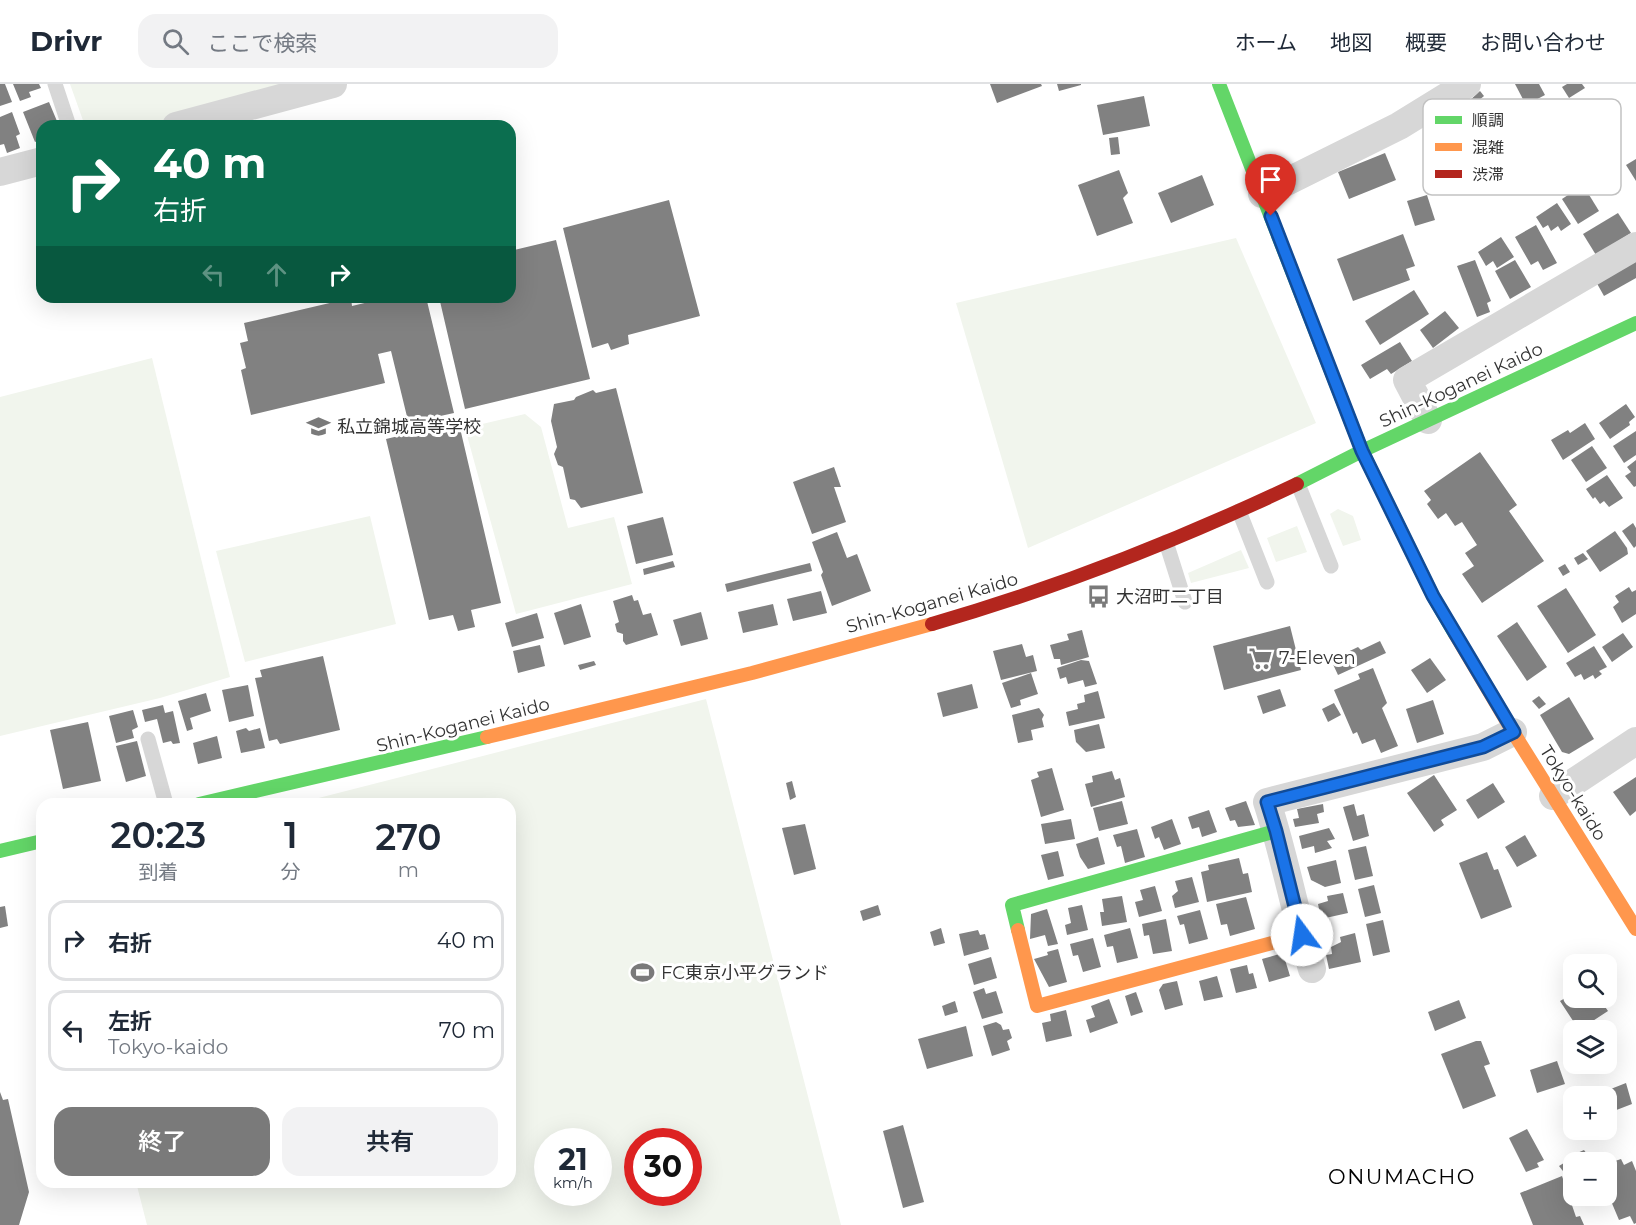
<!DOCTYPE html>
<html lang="ja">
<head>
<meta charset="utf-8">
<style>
	:root { --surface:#fff; --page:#f2f2f3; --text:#1f2937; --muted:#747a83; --line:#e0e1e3; --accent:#7a7a7a }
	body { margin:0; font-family:Montserrat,"Noto Sans JP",sans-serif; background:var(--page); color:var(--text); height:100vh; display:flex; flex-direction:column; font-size:22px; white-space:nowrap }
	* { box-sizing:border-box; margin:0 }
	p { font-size:20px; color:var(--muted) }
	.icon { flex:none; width:33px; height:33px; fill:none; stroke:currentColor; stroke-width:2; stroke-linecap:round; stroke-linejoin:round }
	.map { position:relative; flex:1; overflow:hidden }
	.sheet { position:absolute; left:36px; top:714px; width:480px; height:390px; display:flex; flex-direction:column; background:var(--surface); border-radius:18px; box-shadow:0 6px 24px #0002 }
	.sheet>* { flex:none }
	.hud { position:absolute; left:36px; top:36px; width:480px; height:183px; border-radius:18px; box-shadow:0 6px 24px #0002; background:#0b6e4f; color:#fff; overflow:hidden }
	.buttons { position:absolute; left:1563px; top:870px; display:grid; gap:12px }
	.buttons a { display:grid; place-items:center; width:54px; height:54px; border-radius:12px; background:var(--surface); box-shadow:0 6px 24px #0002; font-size:30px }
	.speed { position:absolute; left:534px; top:1044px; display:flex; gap:12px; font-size:30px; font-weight:700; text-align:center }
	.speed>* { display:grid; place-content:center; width:78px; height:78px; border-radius:50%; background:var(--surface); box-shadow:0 6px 24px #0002; line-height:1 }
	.speed small { font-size:15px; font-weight:400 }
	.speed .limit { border:9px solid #d22; background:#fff; color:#111 }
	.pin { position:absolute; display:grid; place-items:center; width:51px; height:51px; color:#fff; margin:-62px -26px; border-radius:50% 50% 50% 0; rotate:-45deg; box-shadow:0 0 6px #0007 }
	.pin .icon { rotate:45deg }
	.me { position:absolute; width:66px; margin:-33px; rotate:346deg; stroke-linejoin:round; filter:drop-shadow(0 0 4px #0008) }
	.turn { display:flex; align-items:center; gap:21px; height:126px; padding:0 18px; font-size:27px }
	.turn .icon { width:78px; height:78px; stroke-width:2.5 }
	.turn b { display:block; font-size:42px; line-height:51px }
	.lanes { display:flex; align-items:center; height:57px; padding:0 18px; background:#0003; justify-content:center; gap:30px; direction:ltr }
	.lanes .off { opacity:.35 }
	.eta { display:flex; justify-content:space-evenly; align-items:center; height:102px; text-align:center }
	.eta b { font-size:36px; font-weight:600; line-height:42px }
	.button { display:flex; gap:12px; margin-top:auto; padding:12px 18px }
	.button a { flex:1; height:69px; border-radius:18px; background:var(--accent); color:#fff; font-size:24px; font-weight:600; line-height:69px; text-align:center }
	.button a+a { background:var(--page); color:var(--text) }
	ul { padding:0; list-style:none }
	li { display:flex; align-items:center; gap:18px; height:81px; margin:0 12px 9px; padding:0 6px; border:3px solid var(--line); border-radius:18px }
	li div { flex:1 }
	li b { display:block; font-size:22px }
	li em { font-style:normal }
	header { display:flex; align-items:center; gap:36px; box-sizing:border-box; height:84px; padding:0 30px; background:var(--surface); border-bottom:2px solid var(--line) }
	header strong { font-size:28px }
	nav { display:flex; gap:33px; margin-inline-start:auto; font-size:21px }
	.search { width:420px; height:54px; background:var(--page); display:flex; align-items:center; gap:15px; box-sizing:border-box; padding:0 21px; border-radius:18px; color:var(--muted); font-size:22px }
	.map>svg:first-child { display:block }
</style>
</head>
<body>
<header>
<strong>Drivr</strong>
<div class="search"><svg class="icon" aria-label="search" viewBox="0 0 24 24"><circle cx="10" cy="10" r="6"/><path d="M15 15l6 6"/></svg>ここで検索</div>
<nav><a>ホーム</a><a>地図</a><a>概要</a><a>お問い合わせ</a></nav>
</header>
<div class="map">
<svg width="1636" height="1141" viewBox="0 0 1636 1141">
	<rect width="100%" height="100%" fill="#fff"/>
	<!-- green -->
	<g fill="#f1f5ed" fill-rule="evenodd">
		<path d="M70 0H317L165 42H85Z"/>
		<path d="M1236 154 1316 339 1028 464 956 219Z"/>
		<path d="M152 274 230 593 160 614 0 652V313Z"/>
		<path d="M525 330 541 343 568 444 614 433 632 500 516 530 465 344Z"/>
		<path d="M1338 425 1353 432 1361 456 1343 462 1330 430Z"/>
		<path d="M370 432 396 540 245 578 216 467Z"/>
		<path d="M1297 442 1307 468 1276 478 1267 454Z"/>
		<path d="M1241 466 1249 484 1191 499 1188 489Z"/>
		<path d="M706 615 841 1141H147L136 1098H510V720H295ZM548 1058H598V1108H548ZM638 1058H688V1108H638Z"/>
	</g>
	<!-- building -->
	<g fill="#818181">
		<path d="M0 0H5L12 18 0 22Z"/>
		<path d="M13 0H39L41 4 29 8 31 13 20 17Z"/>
		<path d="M990 0H1041L1042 2 997 19Z"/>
		<path d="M1057 0H1081V1L1059 7Z"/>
		<path d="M1515 0H1539L1545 11 1526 21Z"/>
		<path d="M1567 0H1582L1585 4 1569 14 1562 3Z"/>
		<path d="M1480 7 1484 12 1471 23 1469 17Z"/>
		<path d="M1144 12 1150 42 1103 51 1097 21Z"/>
		<path d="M49 18 59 42H42V55L35 58 23 28Z"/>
		<path d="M12 28 20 50 16 52 20 64 7 69 4 60 0 61V33Z"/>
		<path d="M1118 53 1120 70 1111 71 1109 54Z"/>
		<path d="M1385 69 1396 96 1349 115 1338 88Z"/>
		<path d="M1636 75V97L1626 81Z"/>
		<path d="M1119 86 1128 109 1123 114 1133 139 1097 152 1078 101Z"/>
		<path d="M1202 91 1214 121 1171 139 1158 109Z"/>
		<path d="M1583 101 1599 127 1578 140 1562 115Z"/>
		<path d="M1427 111 1435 136 1415 142 1407 117Z"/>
		<path d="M669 116 700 232 628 251 629 260 611 266 608 259 592 264 563 144Z"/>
		<path d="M1557 119 1571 140 1561 147 1558 142 1551 147 1548 141 1543 144 1536 133Z"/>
		<path d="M1618 129 1631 149 1596 171 1583 150Z"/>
		<path d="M1536 141 1557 179 1543 186 1538 177 1531 181 1515 153Z"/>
		<path d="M1403 150 1415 182 1406 185 1410 196 1353 217 1337 175Z"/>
		<path d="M1501 153 1514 173 1497 184 1493 177 1486 182 1478 168Z"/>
		<path d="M556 156 590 295 465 325 439 213H510V167Z"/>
		<path d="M1636 173V194L1604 212 1595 196Z"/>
		<path d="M1475 176 1491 217 1487 219 1490 228 1477 233 1457 182Z"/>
		<path d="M1515 176 1531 203 1510 215 1495 187Z"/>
		<path d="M1414 206 1429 230 1380 261 1365 237Z"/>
		<path d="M377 213H426L454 329 422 336 424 343 451 337 453 346 460 344 501 519 471 526 475 543 458 547 453 531 429 536 386 355 411 349 391 267 378 270 385 299 251 331 241 286 246 284 240 259 248 257 244 239 351 214 352 222 377 216Z"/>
		<path d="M1445 227 1459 244 1433 264 1420 246Z"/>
		<path d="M1400 258 1412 277 1391 290 1387 285 1370 295 1361 281Z"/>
		<path d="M616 304 643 409 581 424 575 416 570 415 563 383 558 381 554 370 557 363 551 337 554 320 574 316 576 313 593 306 596 309Z"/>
		<path d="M1626 320 1635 333 1629 338 1630 341 1610 355 1599 339Z"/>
		<path d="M1585 339 1595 355 1563 376 1551 356 1568 346 1570 349Z"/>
		<path d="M1636 347V371L1624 379 1613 362Z"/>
		<path d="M1592 362 1607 384 1586 398 1571 376Z"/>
		<path d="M1480 368 1517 421 1509 427 1544 477 1482 519 1462 490 1474 482 1465 469 1477 461 1462 438 1455 442 1446 429 1438 435 1427 420 1431 416 1424 407Z"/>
		<path d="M1636 376V402L1634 403 1625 392 1631 388 1627 383Z"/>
		<path d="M834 383 841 403H834L846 438 812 450 793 398Z"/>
		<path d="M1607 391 1623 414 1609 423 1604 417 1600 420 1595 413 1593 415 1586 405Z"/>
		<path d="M663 433 673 471 636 480 627 442Z"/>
		<path d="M1633 439 1636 444V462L1634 464 1622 447Z"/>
		<path d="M1615 447 1627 464 1628 470 1600 488 1586 467Z"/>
		<path d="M837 448 847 474 857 470 871 507 832 522 821 491 823 488 812 458Z"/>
		<path d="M1583 469 1588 475 1578 481 1574 474Z"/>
		<path d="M673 477 675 483 644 491 643 485Z"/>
		<path d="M810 479 812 487 727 508 725 500Z"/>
		<path d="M1565 480 1570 488 1563 492 1558 484Z"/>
		<path d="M1629 503 1632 508 1636 506V530L1622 539 1613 523 1619 518 1615 512Z"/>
		<path d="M1566 504 1596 551 1568 569 1537 522Z"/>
		<path d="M821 507 827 529 793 537 787 515Z"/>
		<path d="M632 511 634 517 638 516 643 531 651 529 658 551 626 561 623 557V550L617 548 615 540 619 538 613 517Z"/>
		<path d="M581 520 591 553 564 561 554 529Z"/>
		<path d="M773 520 778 541 743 549 738 528Z"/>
		<path d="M701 528 708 555 681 562 673 536Z"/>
		<path d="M537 529 544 554 512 563 505 539Z"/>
		<path d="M1517 538 1547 583 1527 597 1497 552Z"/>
		<path d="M1290 542 1301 586 1224 606 1213 562Z"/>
		<path d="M1082 546 1089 573 1061 581 1060 575H1054L1050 561 1069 556 1067 550Z"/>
		<path d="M1623 549 1633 563 1612 578 1602 563Z"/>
		<path d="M1380 557 1386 569 1338 591 1331 576 1358 563 1361 566Z"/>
		<path d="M1022 560 1026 573 1033 571 1037 587 1001 596 993 567Z"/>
		<path d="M540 561 545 582 518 589 513 567Z"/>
		<path d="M1594 562 1607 583 1599 587 1602 590 1595 595 1593 591 1584 596 1581 590 1575 593 1566 579Z"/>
		<path d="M323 572 340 646 280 660 277 655 269 657 255 594 262 593 260 586Z"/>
		<path d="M1430 574 1446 596 1427 609 1411 586Z"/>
		<path d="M1081 576 1089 577 1097 600 1085 603 1083 596 1068 600 1066 593 1060 595 1057 584Z"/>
		<path d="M594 577 596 581 580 586 578 581Z"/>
		<path d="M1373 584 1387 619 1382 624 1398 662 1381 669 1375 655 1362 660 1357 648 1353 650 1334 606 1360 595 1358 590Z"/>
		<path d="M1031 589 1038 610 1020 616 1021 621 1011 624 1002 599Z"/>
		<path d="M972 600 978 624 943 633 937 609Z"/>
		<path d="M248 601 254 632 229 638 222 606Z"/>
		<path d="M1280 605 1286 622 1263 630 1257 612Z"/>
		<path d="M1098 607 1105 634 1069 642 1066 628 1078 625 1077 620 1085 618 1084 611Z"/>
		<path d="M206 609 211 627 190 634 193 645 187 647 178 617Z"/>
		<path d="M1539 612 1546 620 1539 625 1532 617Z"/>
		<path d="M1569 613 1594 655 1569 670 1562 668 1540 631Z"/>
		<path d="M1433 616 1444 650 1417 659 1406 625Z"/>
		<path d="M1334 619 1341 631 1328 638 1322 625Z"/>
		<path d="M163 621 165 629 173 627 180 659 173 660 171 657 163 659 157 635 145 638 142 626Z"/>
		<path d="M1039 624 1044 631 1042 635 1044 643 1031 646 1033 656 1018 659 1012 631Z"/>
		<path d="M133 626 138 643 132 646 134 654 116 659 109 632Z"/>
		<path d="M88 638 101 697 63 705 50 646Z"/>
		<path d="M1099 640 1105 664 1086 668 1076 658 1074 646Z"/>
		<path d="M246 644 249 647 260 644 265 664 241 669 236 647Z"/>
		<path d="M217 652 222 674 198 680 193 659Z"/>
		<path d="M137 657 146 692 126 698 116 662Z"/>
		<path d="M1052 684 1064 726 1041 733 1031 696 1039 693 1037 688Z"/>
		<path d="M1112 687 1115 696 1120 694 1125 713 1091 723 1085 700 1093 698 1092 692Z"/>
		<path d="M1434 691 1457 726 1441 736 1444 741 1434 748 1407 709Z"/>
		<path d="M1636 693V727L1630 732 1613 708Z"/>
		<path d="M792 697 796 713 790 716 786 699Z"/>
		<path d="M1493 699 1505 718 1478 735 1466 716Z"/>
		<path d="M1122 717 1128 740 1099 747 1093 724Z"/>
		<path d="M1246 717 1255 741 1238 743 1235 736 1230 737 1225 724Z"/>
		<path d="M1323 720 1324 728 1317 730 1319 739 1295 743 1293 735 1299 734 1297 725Z"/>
		<path d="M1354 720 1357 732 1364 730 1369 752 1353 757 1343 723Z"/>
		<path d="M1209 726 1217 748 1202 753 1199 743 1192 745 1188 733Z"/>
		<path d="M1071 735 1075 755 1045 760 1041 740Z"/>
		<path d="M1172 735 1181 760 1164 766 1159 753 1155 755 1151 743Z"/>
		<path d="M805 740 816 785 794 791 782 744Z"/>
		<path d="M1329 744 1335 755 1327 757 1332 764 1315 769 1314 762 1302 765 1299 752Z"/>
		<path d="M1137 745 1145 773 1125 779 1121 762 1117 763 1113 751Z"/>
		<path d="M1525 751 1537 772 1517 783 1505 763Z"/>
		<path d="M1098 753 1105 780 1088 785 1080 773 1076 760Z"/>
		<path d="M1366 762 1373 792 1355 796 1348 766Z"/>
		<path d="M1058 767 1064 792 1048 796 1041 771Z"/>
		<path d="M1487 768 1494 786 1498 785 1512 823 1481 835 1459 779Z"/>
		<path d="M1239 774 1243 790 1248 789 1252 808 1207 818 1201 788 1209 786 1208 781Z"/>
		<path d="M1336 776 1341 799 1325 803 1311 796 1307 783Z"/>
		<path d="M1192 793 1199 818 1175 824 1172 812 1178 807 1175 797Z"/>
		<path d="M1374 801 1381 829 1365 833 1358 805Z"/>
		<path d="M1155 802 1162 827 1139 833 1135 818 1143 816 1140 806Z"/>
		<path d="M1343 809 1348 829 1321 835 1318 820 1328 817 1327 812Z"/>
		<path d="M1122 812 1127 838 1102 842 1100 828H1104L1102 815Z"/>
		<path d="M1246 813 1255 845 1230 852 1227 840 1221 841 1216 820Z"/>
		<path d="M878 821 881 831 863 837 860 827Z"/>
		<path d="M1082 821 1088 846 1067 851 1065 841 1071 839 1068 824Z"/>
		<path d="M5 822 8 842 0 844V823Z"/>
		<path d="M1047 825 1058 860 1048 862 1045 851 1030 855 1031 830Z"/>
		<path d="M1200 826 1208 855 1189 860 1184 840 1180 841 1177 832Z"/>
		<path d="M1166 835 1172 867 1153 870 1149 851 1144 852 1142 840Z"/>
		<path d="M1383 836 1390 868 1373 872 1366 840Z"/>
		<path d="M941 844 945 859 934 862 930 848Z"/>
		<path d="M1130 844 1138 874 1117 879 1113 862 1107 863 1104 851Z"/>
		<path d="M978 846 980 851 985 850 989 865 964 872 959 850Z"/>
		<path d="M1355 849 1361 878 1329 885 1326 871 1332 870 1331 863 1341 858 1340 853Z"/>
		<path d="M1093 854 1101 883 1083 888 1078 871 1073 872 1070 860Z"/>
		<path d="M1058 865 1067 898 1049 903 1034 875 1048 871 1047 868Z"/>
		<path d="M1283 869 1290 892 1269 898 1262 875Z"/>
		<path d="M991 873 997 894 974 901 968 880Z"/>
		<path d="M1247 881 1249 890 1253 889 1257 904 1236 909 1230 885Z"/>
		<path d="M1217 892 1223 913 1204 917 1199 897Z"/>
		<path d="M1177 897 1183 921 1165 926 1159 906 1163 900Z"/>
		<path d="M984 904 986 910 996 907 1003 929 982 935 973 908Z"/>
		<path d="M1136 908 1143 928 1131 932 1125 912Z"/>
		<path d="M1574 909V914H1599L1608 927 1579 946 1560 917Z"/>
		<path d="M1109 915 1118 939 1090 949 1086 936 1095 933 1091 922Z"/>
		<path d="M1459 916 1466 934 1435 947 1428 928Z"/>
		<path d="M955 917 958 928 945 932 942 922Z"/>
		<path d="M1066 926 1072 952 1046 958 1042 939 1051 937 1050 930Z"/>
		<path d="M996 938 1001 941 1003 946 1009 945 1012 954 1007 957 1010 966 992 972 983 942Z"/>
		<path d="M966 942 973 972 927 985 918 955Z"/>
		<path d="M1476 957H1481L1490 980 1484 982 1496 1012 1463 1025 1441 970Z"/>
		<path d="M1557 977 1565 1000 1537 1009 1530 986Z"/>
		<path d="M1626 999 1632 1020 1606 1030V1012H1593Z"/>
		<path d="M0 1008 3 1016 8 1015 29 1108 19 1141H0Z"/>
		<path d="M903 1041 924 1118 903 1124 883 1047Z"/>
		<path d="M1527 1045 1544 1076 1537 1079 1539 1083 1526 1088 1509 1054Z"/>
		<path d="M1584 1066 1589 1073 1578 1078 1575 1070Z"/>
		<path d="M1572 1074 1574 1088 1566 1091 1559 1082Z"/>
		<path d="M1621 1075 1624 1081 1632 1077 1636 1087V1139L1634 1140 1630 1132 1619 1136 1611 1117H1604L1602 1112H1606V1080Z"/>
		<path d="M1562 1092 1576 1133 1580 1132 1584 1141H1533L1520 1109Z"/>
	</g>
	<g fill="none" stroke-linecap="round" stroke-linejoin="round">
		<!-- lane -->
		<g stroke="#d7d7d7" stroke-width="15">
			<path d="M55 0 69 42"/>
			<path d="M1298 400 1331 482"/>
			<path d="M1239 427 1267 498"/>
			<path d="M1166 458 1185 518"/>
			<path d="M148 655 166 720"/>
		</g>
		<!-- street -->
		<g stroke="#d7d7d7" stroke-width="28">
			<path d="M176 42 333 0"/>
			<path d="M0 88 42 77"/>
			<path d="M1262 110 1399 42 1467 0"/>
			<path d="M1428 336 1407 296 1636 162"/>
			<path d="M1553 712 1636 657"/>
			<path d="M1312 885C1295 830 1285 773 1267 718L1483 663 1513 648"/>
		</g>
		<!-- fast -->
		<g stroke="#63d668" stroke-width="14">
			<path d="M1219 0 1362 367 1433 512 1455 550"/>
			<path d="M1297 400 1362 367 1636 239"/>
			<path d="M199 720 487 653"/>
			<path d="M0 767 42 757"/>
			<path d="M1018 846 1012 821 1276 747"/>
		</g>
		<!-- slow -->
		<g stroke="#ff974d" stroke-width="14">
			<path d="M1455 550 1513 648 1636 845"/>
			<path d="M487 653 752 589 932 540"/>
			<path d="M1018 846 1037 922 1302 851"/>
		</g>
		<!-- jam -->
		<path stroke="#b3261e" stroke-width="14" d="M932 540C1057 504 1179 456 1297 400"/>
	</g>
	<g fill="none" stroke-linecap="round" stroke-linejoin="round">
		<defs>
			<path id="route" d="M1271 132 1362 367 1433 512 1514 648 1483 663 1267 718 1276 747 1302 851"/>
		</defs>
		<!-- route casing -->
		<use href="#route" stroke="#114b97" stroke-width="15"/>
		<!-- route -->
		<use href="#route" stroke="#1a73e8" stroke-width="10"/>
	</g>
	<!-- icons -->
	<defs>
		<symbol id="school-bare" viewBox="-9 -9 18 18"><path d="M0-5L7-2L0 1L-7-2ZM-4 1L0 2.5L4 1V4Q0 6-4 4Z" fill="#7a7a7a" stroke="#fff" stroke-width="2.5" paint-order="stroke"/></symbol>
		<symbol id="bus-bare" viewBox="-9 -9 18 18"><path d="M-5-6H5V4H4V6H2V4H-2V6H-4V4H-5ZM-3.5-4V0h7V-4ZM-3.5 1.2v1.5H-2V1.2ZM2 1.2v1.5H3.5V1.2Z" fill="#7a7a7a" stroke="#fff" stroke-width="2.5" paint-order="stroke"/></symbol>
		<symbol id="supermarket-bare" viewBox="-9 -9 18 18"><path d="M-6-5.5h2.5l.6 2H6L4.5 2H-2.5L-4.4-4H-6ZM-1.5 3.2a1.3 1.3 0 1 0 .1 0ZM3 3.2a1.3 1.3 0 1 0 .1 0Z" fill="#7a7a7a" stroke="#fff" stroke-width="2.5" paint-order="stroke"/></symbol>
		<symbol id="stadium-bare" viewBox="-9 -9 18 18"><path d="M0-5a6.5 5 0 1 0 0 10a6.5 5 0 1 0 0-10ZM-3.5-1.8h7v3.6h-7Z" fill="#7a7a7a" stroke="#fff" stroke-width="2.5" paint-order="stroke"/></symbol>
	</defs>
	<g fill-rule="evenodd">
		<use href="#school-bare" x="302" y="326" width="33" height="33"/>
		<use href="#bus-bare" x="1082" y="496" width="33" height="33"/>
		<use href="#supermarket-bare" x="1244" y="558" width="33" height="33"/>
		<use href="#stadium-bare" x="626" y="872" width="33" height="33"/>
	</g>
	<g text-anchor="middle" stroke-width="6" stroke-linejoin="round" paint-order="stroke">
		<!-- street labels -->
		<g font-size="18" fill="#333" stroke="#fff">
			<text transform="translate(1461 301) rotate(-25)" y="6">Shin-Koganei Kaido</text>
			<text transform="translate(932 519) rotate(-16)" y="6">Shin-Koganei Kaido</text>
			<text transform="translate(463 641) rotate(-14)" y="6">Shin-Koganei Kaido</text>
			<text transform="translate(1573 709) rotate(58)" y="6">Tokyo-kaido</text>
		</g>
		<!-- poi labels -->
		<g font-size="18" fill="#333" stroke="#fff" text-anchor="start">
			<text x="337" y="349">私立錦城高等学校</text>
			<text x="1116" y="519">大沼町二丁目</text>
			<text x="1279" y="580">7-Eleven</text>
			<text x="661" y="895">FC東京小平グランド</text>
		</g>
		<!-- quarter labels -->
		<g font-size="21" letter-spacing="1.5" fill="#000" stroke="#fff">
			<text x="1402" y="1100">ONUMACHO</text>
		</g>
	</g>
	<!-- legend -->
	<rect x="1423" y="15" width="198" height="96" rx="9" fill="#fff" stroke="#c2c2c2" stroke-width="1.5"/>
	<rect x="1435" y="32" width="27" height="8" fill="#63d668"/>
	<rect x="1435" y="59" width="27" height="8" fill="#ff974d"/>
	<rect x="1435" y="86" width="27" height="8" fill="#b3261e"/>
	<g font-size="16" fill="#333">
		<text x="1472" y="42">順調</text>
		<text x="1472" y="69">混雑</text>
		<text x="1472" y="96">渋滞</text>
	</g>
</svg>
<div class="buttons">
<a><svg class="icon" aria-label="search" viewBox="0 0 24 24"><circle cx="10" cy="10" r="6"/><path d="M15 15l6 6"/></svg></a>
<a><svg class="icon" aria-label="layers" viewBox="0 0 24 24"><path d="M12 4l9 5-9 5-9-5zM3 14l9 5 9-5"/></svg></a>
<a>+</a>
<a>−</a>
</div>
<div class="speed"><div>21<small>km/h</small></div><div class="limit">30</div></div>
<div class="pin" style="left:1271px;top:132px;background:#d93025"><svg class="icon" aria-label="arrive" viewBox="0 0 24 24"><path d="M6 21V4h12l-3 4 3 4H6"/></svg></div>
<svg class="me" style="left:1302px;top:851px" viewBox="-20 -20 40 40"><circle r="19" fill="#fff"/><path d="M0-13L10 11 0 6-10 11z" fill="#1a73e8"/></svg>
<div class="hud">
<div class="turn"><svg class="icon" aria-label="right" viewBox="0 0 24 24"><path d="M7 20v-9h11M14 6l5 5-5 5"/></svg><div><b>40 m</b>右折</div></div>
<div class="lanes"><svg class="icon off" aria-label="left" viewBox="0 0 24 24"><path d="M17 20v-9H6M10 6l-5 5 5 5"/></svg><svg class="icon off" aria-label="ahead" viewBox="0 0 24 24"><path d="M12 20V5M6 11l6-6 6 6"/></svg><svg class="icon" aria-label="right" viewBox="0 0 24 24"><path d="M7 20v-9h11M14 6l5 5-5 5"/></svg></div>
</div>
<section class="sheet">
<div class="eta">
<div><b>20:23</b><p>到着</p></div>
<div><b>1</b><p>分</p></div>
<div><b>270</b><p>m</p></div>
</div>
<ul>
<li><svg class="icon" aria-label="right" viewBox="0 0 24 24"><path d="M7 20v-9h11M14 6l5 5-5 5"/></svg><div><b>右折</b></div><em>40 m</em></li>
<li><svg class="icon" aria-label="left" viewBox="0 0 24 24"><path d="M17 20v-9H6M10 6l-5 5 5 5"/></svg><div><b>左折</b><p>Tokyo-kaido</p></div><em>70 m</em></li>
</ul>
<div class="button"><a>終了</a><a>共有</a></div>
</section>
</div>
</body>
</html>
